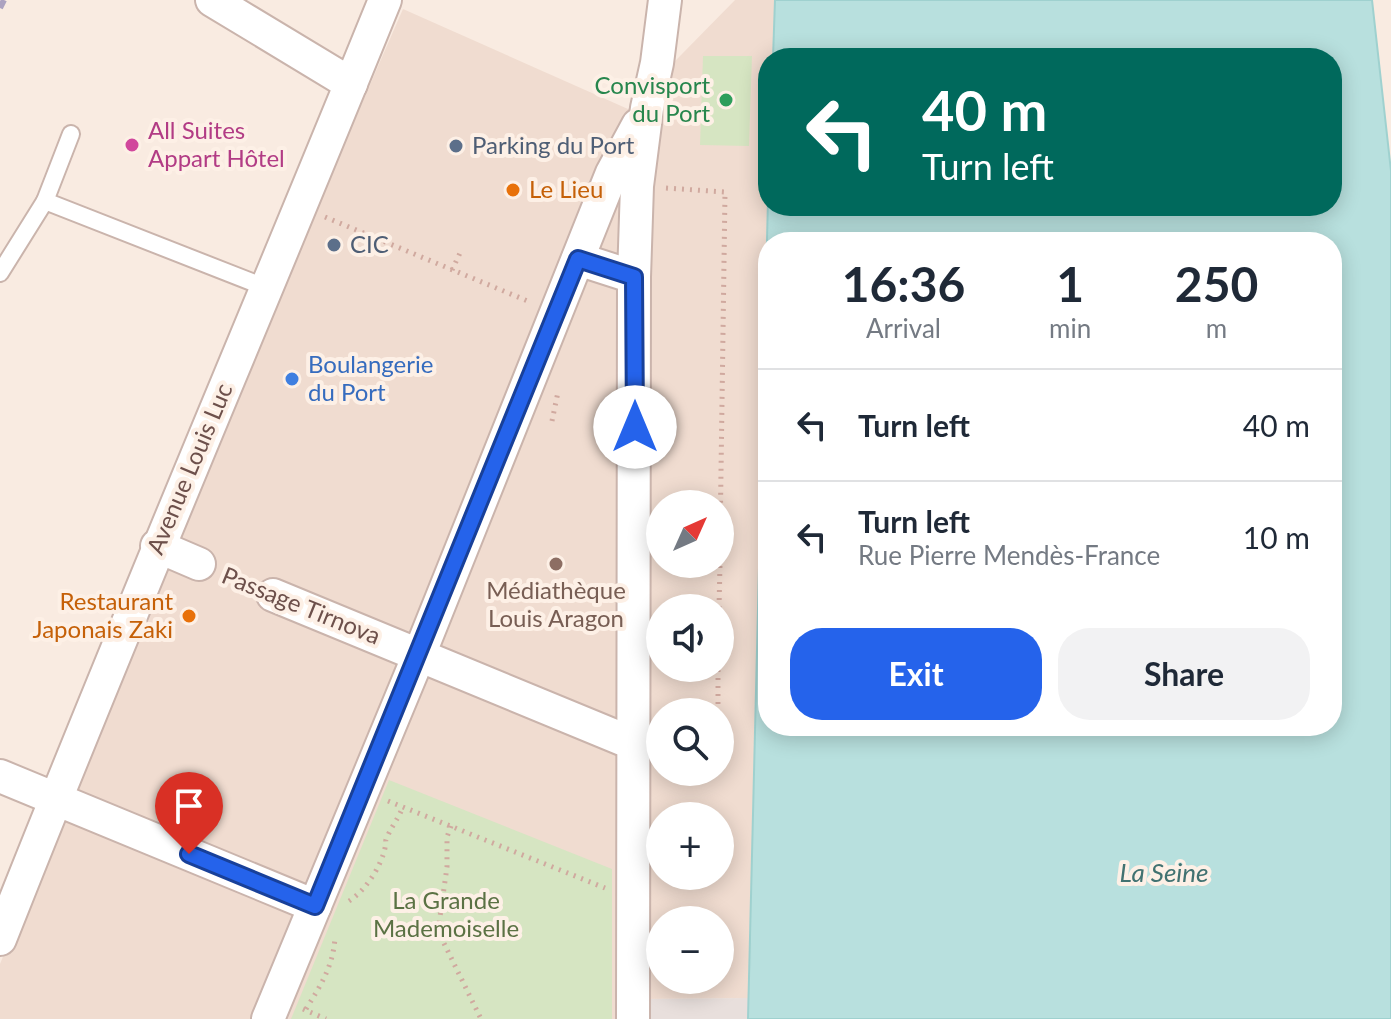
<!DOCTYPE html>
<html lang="en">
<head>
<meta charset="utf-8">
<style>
	:root { --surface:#fff; --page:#f2f2f3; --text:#1f2937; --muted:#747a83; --line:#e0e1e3; --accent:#2563eb }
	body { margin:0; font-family:Lato,sans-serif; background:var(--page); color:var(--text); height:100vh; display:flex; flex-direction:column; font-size:30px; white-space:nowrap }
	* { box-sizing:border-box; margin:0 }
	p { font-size:26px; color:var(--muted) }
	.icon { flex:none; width:44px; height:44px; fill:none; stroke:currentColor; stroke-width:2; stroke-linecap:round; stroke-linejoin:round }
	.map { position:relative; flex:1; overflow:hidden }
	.details { position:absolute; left:758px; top:232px; width:584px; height:504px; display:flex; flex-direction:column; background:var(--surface); border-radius:32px; box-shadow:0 4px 20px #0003 }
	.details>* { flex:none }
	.top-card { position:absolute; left:758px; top:48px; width:584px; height:168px; border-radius:32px; box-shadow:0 4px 20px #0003; background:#00695c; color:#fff; overflow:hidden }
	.needle { width:52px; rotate:45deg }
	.buttons { position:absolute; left:646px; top:490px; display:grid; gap:16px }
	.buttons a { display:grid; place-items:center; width:88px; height:88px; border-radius:50%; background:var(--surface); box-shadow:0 4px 20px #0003; font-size:40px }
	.pin { position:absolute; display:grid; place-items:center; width:68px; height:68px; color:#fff; margin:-82px -34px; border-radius:50% 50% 50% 0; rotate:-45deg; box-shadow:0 0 8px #0007 }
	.pin .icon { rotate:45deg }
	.me { position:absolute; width:88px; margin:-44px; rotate:0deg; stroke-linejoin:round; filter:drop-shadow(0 0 6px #0008) }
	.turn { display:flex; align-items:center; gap:28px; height:168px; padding:0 32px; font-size:36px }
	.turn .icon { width:104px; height:104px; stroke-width:2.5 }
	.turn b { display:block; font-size:56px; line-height:68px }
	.eta { display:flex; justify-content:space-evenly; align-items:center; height:136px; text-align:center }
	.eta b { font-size:48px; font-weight:700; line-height:56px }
	.primary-button { display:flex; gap:16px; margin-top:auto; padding:16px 32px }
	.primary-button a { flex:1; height:92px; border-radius:32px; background:var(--accent); color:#fff; font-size:32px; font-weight:700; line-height:92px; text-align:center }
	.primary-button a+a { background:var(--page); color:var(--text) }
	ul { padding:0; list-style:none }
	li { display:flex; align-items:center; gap:24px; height:112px; padding:0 32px; border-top:2px solid var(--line) }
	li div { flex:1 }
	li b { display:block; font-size:30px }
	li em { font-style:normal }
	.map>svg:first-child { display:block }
</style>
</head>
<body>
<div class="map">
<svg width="1391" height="1019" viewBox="0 0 1391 1019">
	<rect width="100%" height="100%" fill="#f9ebe1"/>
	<!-- residential -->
	<path fill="#f0dcd0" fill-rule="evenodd" d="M735 0H775L773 58H768V199L748 998 645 999 644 1019H0V964L174 534 403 9 628 109ZM660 504H720V564H660ZM660 608H720V668H660ZM660 712H720V772H660ZM660 816H720V876H660ZM660 920H720V980H660Z"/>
	<!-- industrial -->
	<path fill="#e8dfdc" d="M748 998V1019H644V999Z"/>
	<!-- green -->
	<g fill="#d6e5c2">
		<path d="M703 56H752L749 146 700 145Z"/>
		<path d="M389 780 612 869V1019H291Z"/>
	</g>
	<!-- water -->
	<path fill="#b8e0de" stroke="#9fd1cf" stroke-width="2" fill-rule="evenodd" d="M775 0H1372L1391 171V1019H748L768 199V206H1332V58H773ZM768 242H1332V726H768Z"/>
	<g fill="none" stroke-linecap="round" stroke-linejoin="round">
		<defs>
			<g id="lane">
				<path d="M45 201 71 134"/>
				<path d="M0 273 45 201 267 288"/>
			</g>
			<g id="street">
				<path d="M212 0 351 84"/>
				<path d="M578 259 634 277"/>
				<path d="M157 546 199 564"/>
				<path d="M273 595 622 739"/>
				<path d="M0 776 315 906"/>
				<path d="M0 939C124 624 258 313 385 0"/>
				<path d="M268 1019 419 655 612 173 638 125"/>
				<path d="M633 1019 634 277 637 186 647 108 657 63 665 0"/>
			</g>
		</defs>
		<!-- lane casing -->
		<use href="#lane" stroke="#cab4ac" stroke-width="20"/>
		<!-- street casing -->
		<use href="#street" stroke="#cab4ac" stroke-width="36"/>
		<!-- path -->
		<g stroke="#d0a99f" stroke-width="5" stroke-dasharray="2 6" stroke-linecap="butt">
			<path d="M666 188 725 192 720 542"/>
			<path d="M325 217 530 302"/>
			<path d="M452 270 460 253"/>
			<path d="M552 421 558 392"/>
			<path d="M222 574 250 585"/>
			<path d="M719 608 720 564"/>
			<path d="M718 712V668"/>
			<path d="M388 801 605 888"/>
			<path d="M451 826 447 837V867L438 931 481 1019"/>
			<path d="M349 901C365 891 381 867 385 848 387 839 384 843 388 835 393 824 399 818 403 806"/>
			<path d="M303 1009 326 1019"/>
			<path d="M306 1009C321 985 333 966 335 938"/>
		</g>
		<!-- lane -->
		<use href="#lane" stroke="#fff" stroke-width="16"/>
		<!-- street -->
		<use href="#street" stroke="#fff" stroke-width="32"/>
		<!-- rail -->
		<path stroke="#aca2c0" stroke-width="6" stroke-dasharray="12 8" stroke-linecap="butt" d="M0 8 4 0"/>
	</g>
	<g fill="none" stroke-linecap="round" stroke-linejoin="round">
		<defs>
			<path id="route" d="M189 854 315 906 578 259 634 277 635 427"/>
		</defs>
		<!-- route casing -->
		<use href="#route" stroke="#184099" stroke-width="20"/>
		<!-- route -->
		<use href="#route" stroke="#2563eb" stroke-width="14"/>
	</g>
	<!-- markers -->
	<circle fill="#2e9e5b" stroke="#fdf0e6" stroke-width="3" cx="726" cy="100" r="8"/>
	<circle fill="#d1479c" stroke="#fdf0e6" stroke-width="3" cx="132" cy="145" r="8"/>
	<g fill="#5c6f8a" stroke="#fdf0e6" stroke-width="3">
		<circle cx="456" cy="146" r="8"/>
		<circle cx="334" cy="245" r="8"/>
	</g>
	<g fill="#e8710a" stroke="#fdf0e6" stroke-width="3">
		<circle cx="513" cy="190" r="8"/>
		<circle cx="189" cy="616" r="8"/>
	</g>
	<circle fill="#3f7fe0" stroke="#fdf0e6" stroke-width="3" cx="292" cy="379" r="8"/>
	<circle fill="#8d6e63" stroke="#fdf0e6" stroke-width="3" cx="556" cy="564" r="8"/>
	<g text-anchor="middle" stroke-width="8" stroke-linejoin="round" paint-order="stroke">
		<!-- leisure labels -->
		<g font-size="24" fill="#27864d" stroke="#fdf0e6" text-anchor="end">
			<text x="710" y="94">Convisport<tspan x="710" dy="28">du Port</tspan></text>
		</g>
		<!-- hotel labels -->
		<g font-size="24" fill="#b23c85" stroke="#fdf0e6" text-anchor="start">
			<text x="148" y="139">All Suites<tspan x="148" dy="28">Appart Hôtel</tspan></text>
		</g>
		<!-- service labels -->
		<g font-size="24" fill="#4e5e75" stroke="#fdf0e6" text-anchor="start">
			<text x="472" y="154">Parking du Port</text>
			<text x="350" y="253">CIC</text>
		</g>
		<!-- food labels -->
		<g font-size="24" fill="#c56008" stroke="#fdf0e6" text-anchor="start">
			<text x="529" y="198">Le Lieu</text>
			<text x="173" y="610" text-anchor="end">Restaurant<tspan x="173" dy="28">Japonais Zaki</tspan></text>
		</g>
		<!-- shop labels -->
		<g font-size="24" fill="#366cbe" stroke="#fdf0e6" text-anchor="start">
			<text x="308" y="373">Boulangerie<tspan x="308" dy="28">du Port</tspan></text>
		</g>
		<!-- street labels -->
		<g font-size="24" fill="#6d504b" stroke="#fdf0e6">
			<text transform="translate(190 469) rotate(-67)" y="8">Avenue Louis Luc</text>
			<text transform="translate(301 606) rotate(22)" y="8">Passage Tirnova</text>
		</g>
		<!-- education labels -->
		<g font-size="24" fill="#785e54" stroke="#fdf0e6">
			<text x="556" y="599">Médiathèque<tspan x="556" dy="28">Louis Aragon</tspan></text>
		</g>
		<!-- park labels -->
		<g font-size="24" fill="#5b7244" stroke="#fdf0e6">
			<text x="446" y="909">La Grande<tspan x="446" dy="28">Mademoiselle</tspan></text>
		</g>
		<!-- water labels -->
		<g font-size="26" font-style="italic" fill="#417271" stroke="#fdf0e6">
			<text x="1164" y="882">La Seine</text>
		</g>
	</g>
</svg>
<div class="buttons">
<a><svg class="needle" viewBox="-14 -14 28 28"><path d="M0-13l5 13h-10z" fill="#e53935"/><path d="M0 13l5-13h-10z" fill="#747a83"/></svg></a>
<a><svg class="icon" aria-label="sound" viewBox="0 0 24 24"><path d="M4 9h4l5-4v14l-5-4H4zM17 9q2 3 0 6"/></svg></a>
<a><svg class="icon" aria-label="search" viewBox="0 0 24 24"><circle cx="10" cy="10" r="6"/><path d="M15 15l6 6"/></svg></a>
<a>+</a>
<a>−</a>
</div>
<div class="pin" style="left:189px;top:854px;background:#d93025"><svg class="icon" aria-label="arrive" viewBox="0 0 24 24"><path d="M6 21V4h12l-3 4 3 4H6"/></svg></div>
<svg class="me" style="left:635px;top:427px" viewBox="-20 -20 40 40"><circle r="19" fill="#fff"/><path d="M0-13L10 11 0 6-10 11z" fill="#2563eb"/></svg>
<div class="top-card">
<div class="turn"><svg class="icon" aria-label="left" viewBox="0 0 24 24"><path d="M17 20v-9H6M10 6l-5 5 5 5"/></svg><div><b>40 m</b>Turn left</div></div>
</div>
<section class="details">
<div class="eta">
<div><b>16:36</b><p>Arrival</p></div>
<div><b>1</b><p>min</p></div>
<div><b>250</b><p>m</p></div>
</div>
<ul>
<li><svg class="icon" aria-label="left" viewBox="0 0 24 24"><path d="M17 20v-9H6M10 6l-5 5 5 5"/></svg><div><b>Turn left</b></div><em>40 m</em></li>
<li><svg class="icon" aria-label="left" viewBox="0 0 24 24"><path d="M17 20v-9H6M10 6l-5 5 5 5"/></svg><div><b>Turn left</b><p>Rue Pierre Mendès-France</p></div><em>10 m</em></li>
</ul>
<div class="primary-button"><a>Exit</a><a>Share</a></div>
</section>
</div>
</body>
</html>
